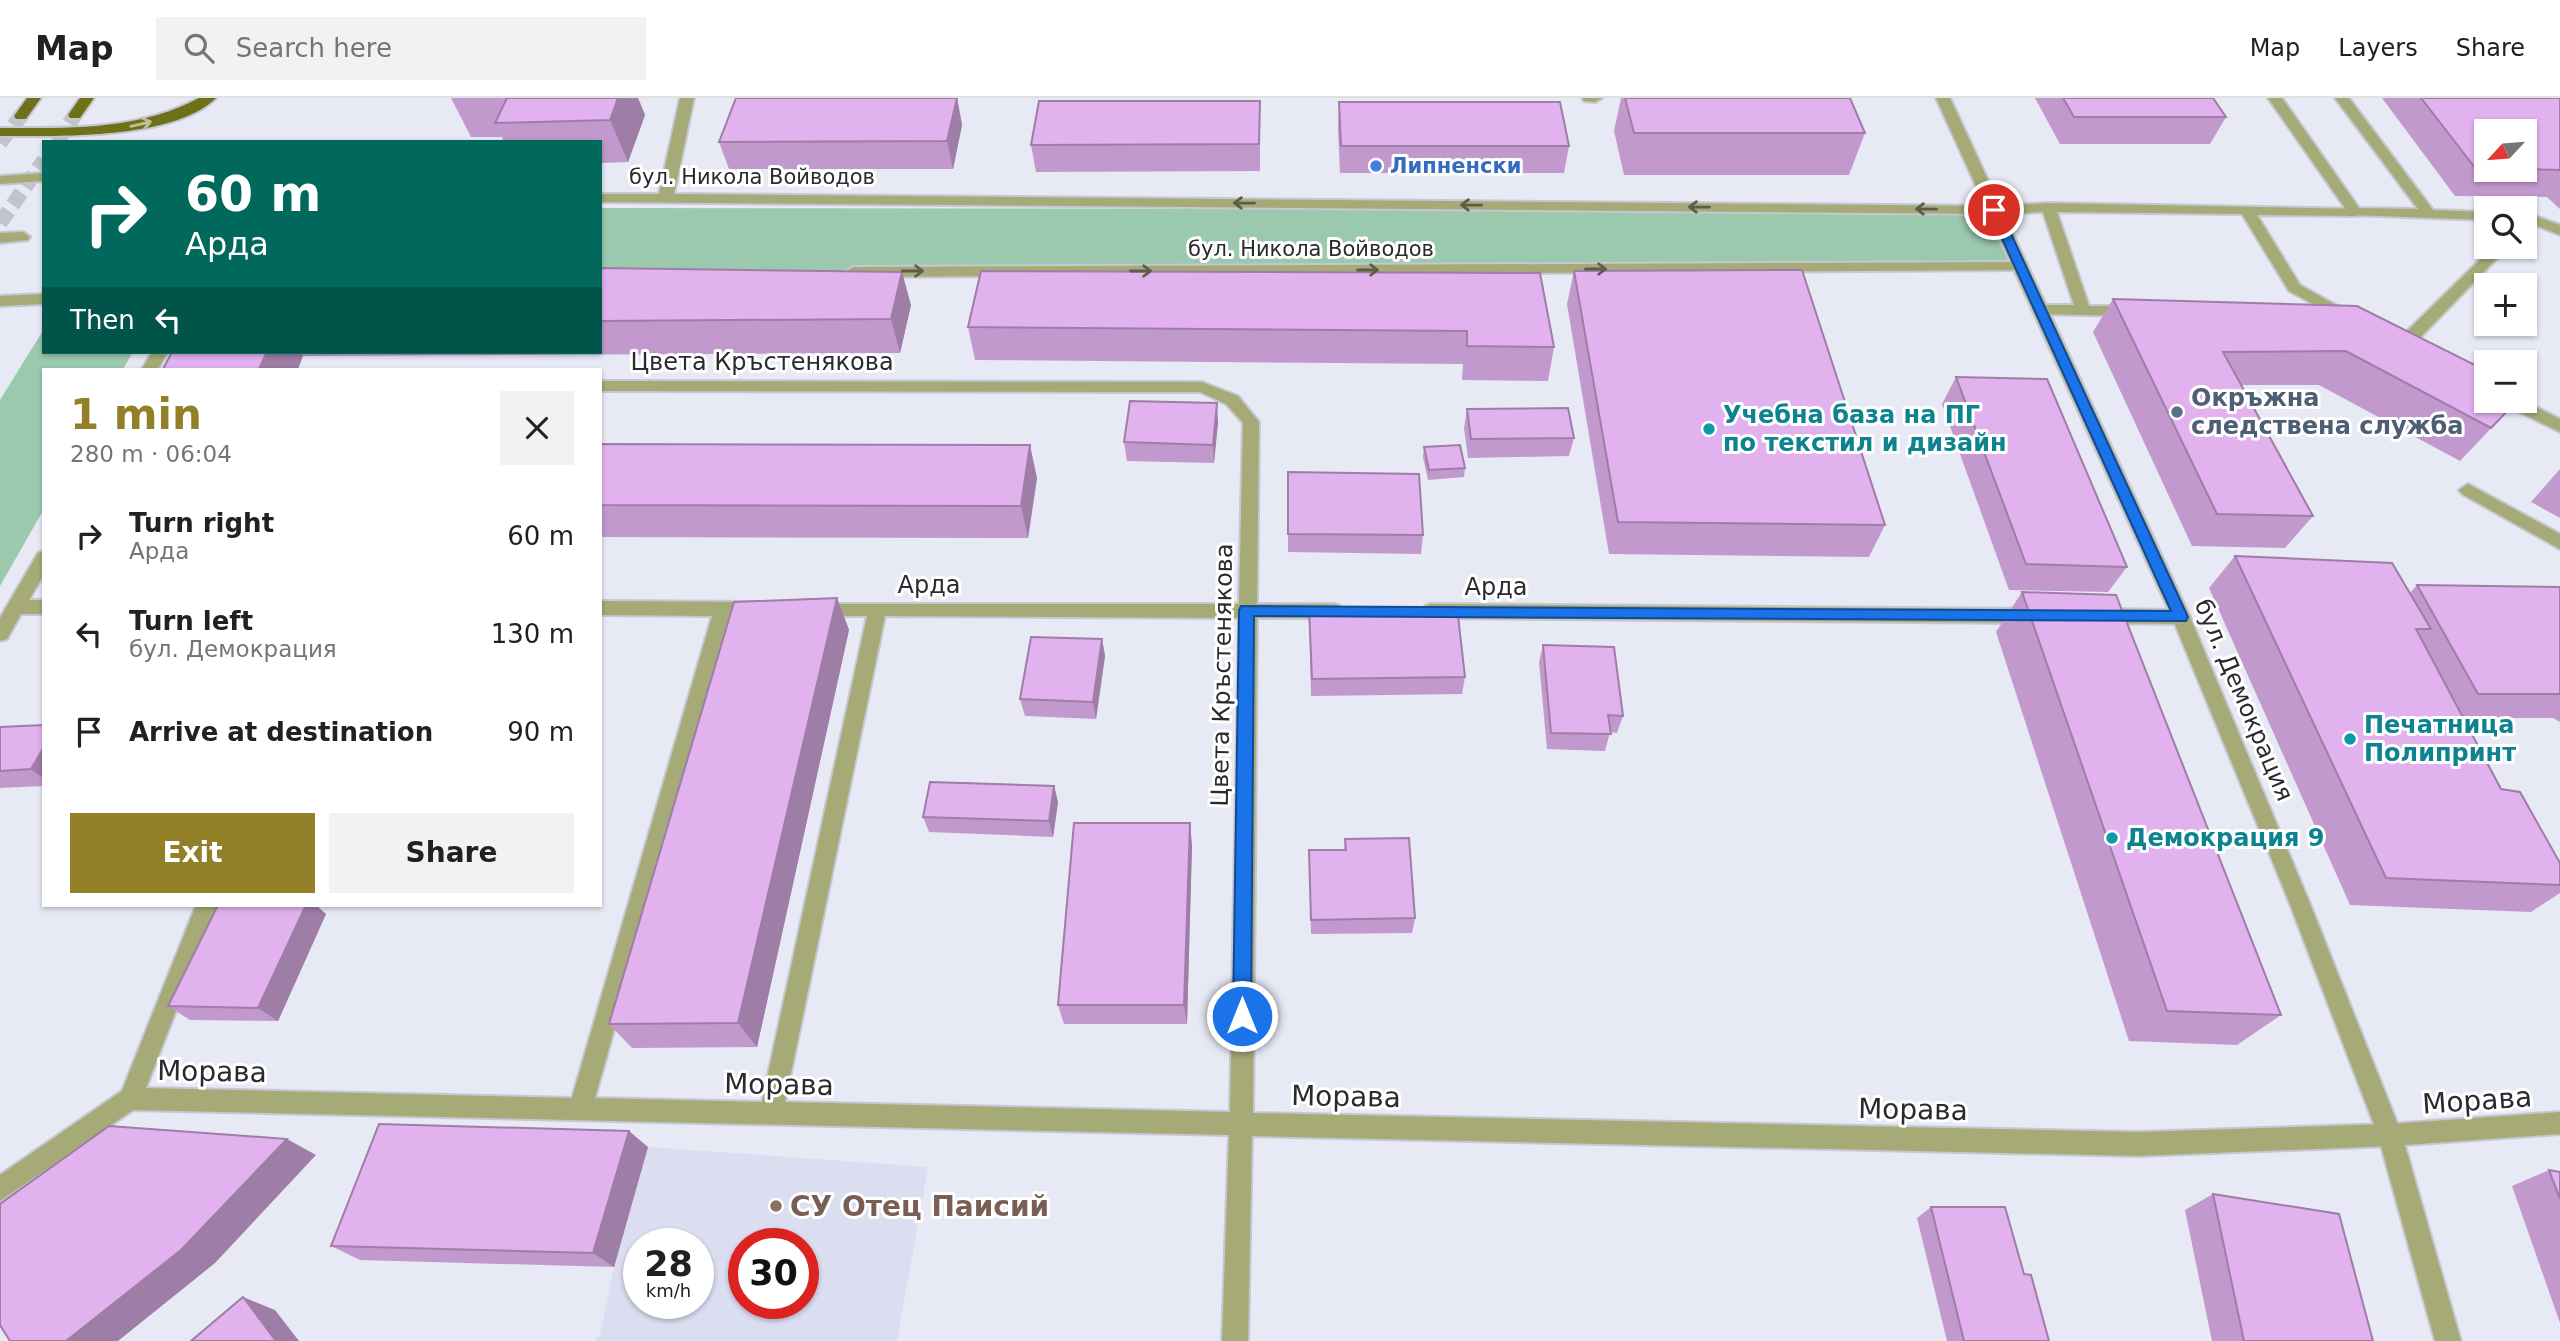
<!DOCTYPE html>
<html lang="en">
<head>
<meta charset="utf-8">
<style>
	:root { --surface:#fff; --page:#f2f2f2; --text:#202124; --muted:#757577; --line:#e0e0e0; --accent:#937f27 }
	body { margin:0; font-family:"DejaVu Sans",sans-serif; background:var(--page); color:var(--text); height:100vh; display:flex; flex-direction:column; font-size:26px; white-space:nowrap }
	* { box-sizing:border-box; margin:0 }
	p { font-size:23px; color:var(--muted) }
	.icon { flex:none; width:38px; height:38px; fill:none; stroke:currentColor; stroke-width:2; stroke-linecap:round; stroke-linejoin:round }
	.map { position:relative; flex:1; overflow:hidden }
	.drawer { position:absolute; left:42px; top:270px; width:560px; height:539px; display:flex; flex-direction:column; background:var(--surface); border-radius:0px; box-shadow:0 2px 5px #0004 }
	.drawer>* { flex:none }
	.hud { position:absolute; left:42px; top:42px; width:560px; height:214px; border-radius:0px; box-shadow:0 2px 5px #0004; background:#00695c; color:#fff; overflow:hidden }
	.needle { width:46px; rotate:244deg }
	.controls { position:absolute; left:2474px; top:21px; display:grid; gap:14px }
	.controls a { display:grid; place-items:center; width:63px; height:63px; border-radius:0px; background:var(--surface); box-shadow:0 2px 5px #0004; font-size:35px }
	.speed { position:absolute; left:623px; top:1130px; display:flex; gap:14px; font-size:35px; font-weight:700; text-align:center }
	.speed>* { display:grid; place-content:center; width:91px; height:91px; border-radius:50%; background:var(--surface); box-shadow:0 2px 5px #0004; line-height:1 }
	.speed small { font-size:18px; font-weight:400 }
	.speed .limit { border:10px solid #d22; background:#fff; color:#111 }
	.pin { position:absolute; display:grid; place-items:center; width:60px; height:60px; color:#fff; margin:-30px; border:4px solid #fff; border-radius:50%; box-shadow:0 2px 7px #0007 }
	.me { position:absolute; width:77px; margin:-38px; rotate:0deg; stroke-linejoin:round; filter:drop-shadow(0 0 5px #0008) }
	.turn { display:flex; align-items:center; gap:24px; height:147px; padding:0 28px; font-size:32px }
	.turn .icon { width:91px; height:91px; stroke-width:2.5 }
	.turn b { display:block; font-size:49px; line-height:60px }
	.then { display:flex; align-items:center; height:66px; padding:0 28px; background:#0003; gap:14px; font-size:26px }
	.round { display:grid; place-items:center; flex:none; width:74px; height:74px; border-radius:0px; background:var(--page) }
	.overview { display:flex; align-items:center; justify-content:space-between; height:119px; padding:0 28px }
	h1 { font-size:42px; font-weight:800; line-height:52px; color:var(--accent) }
	.button { display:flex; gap:14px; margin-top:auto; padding:14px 28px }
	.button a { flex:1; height:80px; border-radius:0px; background:var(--accent); color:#fff; font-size:28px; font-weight:800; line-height:80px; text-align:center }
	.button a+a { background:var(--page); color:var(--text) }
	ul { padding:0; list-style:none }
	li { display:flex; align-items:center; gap:21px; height:98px; padding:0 28px }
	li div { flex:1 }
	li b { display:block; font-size:26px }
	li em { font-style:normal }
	header { display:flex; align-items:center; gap:42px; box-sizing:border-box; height:98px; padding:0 35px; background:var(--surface); border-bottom:2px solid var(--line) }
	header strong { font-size:33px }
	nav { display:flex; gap:38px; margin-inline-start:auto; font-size:24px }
	.search { width:490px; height:63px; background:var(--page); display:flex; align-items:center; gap:18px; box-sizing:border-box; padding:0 24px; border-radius:0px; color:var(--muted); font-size:26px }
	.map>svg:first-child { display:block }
</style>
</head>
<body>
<header>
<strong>Map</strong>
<div class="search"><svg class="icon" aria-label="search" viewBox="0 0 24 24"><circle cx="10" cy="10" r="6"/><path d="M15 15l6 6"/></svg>Search here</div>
<nav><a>Map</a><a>Layers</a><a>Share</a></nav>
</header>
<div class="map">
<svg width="2560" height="1243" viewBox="0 0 2560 1243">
	<rect width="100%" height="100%" fill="#e7e9f4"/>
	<!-- built -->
	<path fill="#dbddf0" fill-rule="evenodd" d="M648 1049 928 1069 897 1243H594L600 1237 614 1169ZM639 1146H698V1206H639ZM744 1146H803V1206H744Z"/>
	<!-- green -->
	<g fill="#9bc9ad">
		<path d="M600 110 1994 112 2021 169 600 175Z"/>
		<path d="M44 231V254H133L123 271H44V411L0 488V302Z"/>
	</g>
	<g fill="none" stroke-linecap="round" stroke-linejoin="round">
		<!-- primary-tunnel -->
		<g stroke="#c1c3cd" stroke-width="15" stroke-dasharray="15 7" stroke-linecap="butt">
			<path d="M57 44 75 17"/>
			<path d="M0 45 21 18"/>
			<path d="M0 125 44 62"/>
		</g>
		<defs>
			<path id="service" d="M2268 0H2282L2359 110 2418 111 2335 0H2349L2433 112 2487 114V122L2350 117Z"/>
			<g id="pedestrian">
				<path d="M44 75V83L0 86V78Z"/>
				<path d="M2048 105 2360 111 2362 114 2360 117 2355 118 2257 117 2300 187 2350 215 2342 220 2330 219 2328 214 2289 193 2242 116 2057 114 2089 208H2130L2138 213 2130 218 2035 216 2032 212 2040 207H2074L2043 114 1995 116 1988 112 1995 108Z"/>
				<path d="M23 134 30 139 28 142 0 145V135Z"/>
				<path d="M2493 149H2508L2409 251H2397L2395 247 2397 243Z"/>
				<path d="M44 196V206L0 208V198Z"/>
				<path d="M2503 303H2524L2560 321V334L2505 307Z"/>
			</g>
			<g id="minor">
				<path d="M680 0H694L674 96 1995 108 2002 112 1995 116 600 104V96H659Z"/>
				<path d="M1582 0H1602L1595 4 1584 3Z"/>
				<path d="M2530 116 2560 127V137L2525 123V117Z"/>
				<path d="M2021 164 2028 169 2026 172 853 179 846 174 853 169Z"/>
				<path d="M152 254H168L158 271H142Z"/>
				<path d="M600 283 1202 284 1238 298 1259 324 1257 506H1334L1340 508 1343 513 1340 518 1334 520H1257L1253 1015 2138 1034 2390 1026 2560 1014V1036L2390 1048 2138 1058 1252 1038 1248 1243H1222L1229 1037 133 1012 0 1103V1077L122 993 196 807H217L146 990 572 1000 712 518 600 517V503L757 504 763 506 766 511 763 516 730 518 595 1000 762 1004 867 518H815L809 516 806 511 809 506H1239L1243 325 1226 306 1200 294 600 293ZM885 518 1239 520 1230 1014 785 1004Z"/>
				<path d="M2468 386 2560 436V451L2462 396 2459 392Z"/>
				<path d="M44 453V476L29 502H44V516H21L7 541 0 543V520L38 455Z"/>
				<path d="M1431 506 2031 511 2037 513 2040 518 2037 523 2031 525 1431 520 1425 518 1422 513 1425 508Z"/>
				<path d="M2099 511 2181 512 2187 514 2190 519 2187 524 2181 526 2099 525 2093 523 2090 518 2093 513Z"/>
			</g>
			<path id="tertiary" d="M1936 0H1950L2190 519 2308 801 2402 1037 2461 1243H2435L2378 1037 2288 801 2172 519Z"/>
			<g id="primary">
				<path d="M27 0H41L26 21H16L14 18Z"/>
				<path d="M80 0H94L80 20H70L68 17Z"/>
				<path d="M199 0H216C174 42 56 38 0 38V30C68 30 137 33 199 0Z"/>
			</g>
		</defs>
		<!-- service casing -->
		<use href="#service" stroke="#c5c7d1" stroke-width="4"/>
		<!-- pedestrian casing -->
		<use href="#pedestrian" stroke="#c5c7d1" stroke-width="4"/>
		<!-- minor casing -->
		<use href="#minor" stroke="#c5c7d1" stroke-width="4"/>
		<!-- tertiary casing -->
		<use href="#tertiary" stroke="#c5c7d1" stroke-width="4"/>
		<!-- primary casing -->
		<use href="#primary" stroke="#c5c7d1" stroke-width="4"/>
		<!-- service -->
		<use href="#service" fill="#a6aa76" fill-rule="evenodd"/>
		<!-- pedestrian -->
		<use href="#pedestrian" fill="#a6aa76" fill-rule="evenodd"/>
		<!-- minor -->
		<use href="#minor" fill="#a6aa76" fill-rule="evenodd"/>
		<!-- tertiary -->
		<use href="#tertiary" fill="#a6aa76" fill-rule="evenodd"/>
		<!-- primary -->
		<use href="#primary" fill="#6f7119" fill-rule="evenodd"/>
	</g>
	<!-- wall -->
	<g fill="#c299cd" fill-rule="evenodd">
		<path d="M451 0H638L645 17 628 64 600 65V44H504L502 39H471Z"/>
		<path d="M957 0 962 27 953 71H729L719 44Z"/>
		<path d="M1621 0H1850L1865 35 1849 77H1624L1614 33Z"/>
		<path d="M2035 0H2213L2226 19 2210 46H2060Z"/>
		<path d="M2382 0H2560V111L2547 99 2455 98ZM2487 33 2525 72H2487Z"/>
		<path d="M1339 4 1569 48 1564 75H1340L1338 31Z"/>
		<path d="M1260 30V73L1036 74 1031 47Z"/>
		<path d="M600 170 911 207 900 255 303 258 172 254H600Z"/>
		<path d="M1574 173 1885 427 1869 459 1609 456 1567 206Z"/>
		<path d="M1540 175 1554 249 1548 283 1462 282 1463 266 975 262 968 229Z"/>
		<path d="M2113 201 2357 208 2517 303 2460 363 2319 287H2241L2313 418 2285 450 2192 448 2093 234Z"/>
		<path d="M1956 279 2127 469 2108 494 2009 492 1942 306Z"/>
		<path d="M1467 311 1574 340 1569 358 1468 360 1464 330Z"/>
		<path d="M1218 324 1214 365 1127 363 1124 344Z"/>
		<path d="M600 346 1037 380 1028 440 600 439Z"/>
		<path d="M1424 349 1465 370 1464 379 1428 382 1423 359Z"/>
		<path d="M2560 371V420L2531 404Z"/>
		<path d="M1288 374 1423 437 1421 456 1288 454Z"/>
		<path d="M2235 458 2410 495 2417 487 2560 489V624L2553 620H2463L2501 691 2560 765V795L2531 814 2350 807 2209 490Z"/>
		<path d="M2022 494 2281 917 2237 947 2129 943 1996 534Z"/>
		<path d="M837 500 849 532 757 949 632 950 609 926Z"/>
		<path d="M1309 510 1465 579 1462 596 1311 598Z"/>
		<path d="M1102 541 1105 558 1096 621 1025 618 1020 601Z"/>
		<path d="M1543 547 1623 618 1617 635 1610 634 1605 653 1547 651 1539 564Z"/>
		<path d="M44 627V688L0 690V629Z"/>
		<path d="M1054 688 1058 704 1053 739 929 734 923 719Z"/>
		<path d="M1345 741 1415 820 1412 835 1311 836 1309 752H1344Z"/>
		<path d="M1192 747 1187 926H1064L1058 907Z"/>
		<path d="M326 816 278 923 190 922 168 908Z"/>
		<path d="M648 1049 614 1169 360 1162 331 1148Z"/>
		<path d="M2549 1072 2560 1074V1225L2512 1088Z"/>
		<path d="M2213 1096 2373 1243H2212L2185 1112Z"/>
		<path d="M1931 1109 2024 1176 2049 1243H1947L1917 1120Z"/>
	</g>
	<!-- shaded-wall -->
	<g fill="#9e7da7">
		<path d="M618 0H638L645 17 628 64 610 22Z"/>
		<path d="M957 0 962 27 953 71 947 43Z"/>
		<path d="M902 174 911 207 900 255 891 221Z"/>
		<path d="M267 254H300L303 258 298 271H259Z"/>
		<path d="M1217 305 1218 324 1214 365 1213 347Z"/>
		<path d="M1030 347 1037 380 1028 440 1021 408Z"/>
		<path d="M837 500 849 532 757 949 738 925Z"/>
		<path d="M1102 541 1105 558 1096 621 1093 604Z"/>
		<path d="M44 649V681L31 671Z"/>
		<path d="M1054 688 1058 704 1053 739 1049 723Z"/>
		<path d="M1190 725 1192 747 1187 926 1184 907Z"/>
		<path d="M306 807H316L326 816 278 923 258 910Z"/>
		<path d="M629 1033 648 1049 614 1169 593 1155Z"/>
		<path d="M287 1041 316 1057 215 1165 118 1243H66Z"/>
		<path d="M243 1199 275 1212 299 1243H276Z"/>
	</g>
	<!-- building -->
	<g fill="#e1b2ee" stroke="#9e7da7" stroke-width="2">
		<path d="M507 0H618L610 22 495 25Z"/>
		<path d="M736 0H957L947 43 719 44Z"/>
		<path d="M1625 0H1850L1865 35H1634Z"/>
		<path d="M2063 0H2213L2226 19H2074Z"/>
		<path d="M2421 0H2560V72L2525 71V33H2487V71H2476Z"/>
		<path d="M1039 3H1260L1259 46 1031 47Z"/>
		<path d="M1339 4H1560L1569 48H1341Z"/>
		<path d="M600 170 902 174 891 221 600 223Z"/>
		<path d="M1802 172 1885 427 1618 424 1574 173Z"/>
		<path d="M981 173 1540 175 1554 249 1467 248V233L968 229Z"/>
		<path d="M2113 201 2357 208 2487 273V303H2517L2491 330 2346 253 2223 254 2313 418 2217 416Z"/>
		<path d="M172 254H267L259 271H163Z"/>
		<path d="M1956 279 2047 281 2127 469 2026 466Z"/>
		<path d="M1130 303 1217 305 1213 347 1124 344Z"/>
		<path d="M1568 310 1574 340 1471 341 1467 311Z"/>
		<path d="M600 346 1030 347 1021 408 600 407Z"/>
		<path d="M1460 347 1465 370 1429 372 1424 349Z"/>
		<path d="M1288 374 1419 376 1423 437 1288 436Z"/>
		<path d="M2235 458 2392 465 2431 531H2416L2501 691 2520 694 2560 765V787L2386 780Z"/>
		<path d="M2417 487 2560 489V596H2478Z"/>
		<path d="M2022 494 2116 497 2281 917 2167 913Z"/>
		<path d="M837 500 738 925 609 926 734 504Z"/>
		<path d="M1457 509 1465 579 1312 581 1309 510Z"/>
		<path d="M1031 539 1102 541 1093 604 1020 601Z"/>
		<path d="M1543 547 1614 549 1623 618 1608 617 1611 636 1551 635Z"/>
		<path d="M44 627V649L31 671 0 673V629Z"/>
		<path d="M930 684 1054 688 1049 723 923 719Z"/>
		<path d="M1074 725H1190L1184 907H1058Z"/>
		<path d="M1409 740 1415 820 1311 822 1309 752H1346L1345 741Z"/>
		<path d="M218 807H306L258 910 168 908Z"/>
		<path d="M379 1026 629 1033 593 1155 331 1148Z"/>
		<path d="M109 1028 287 1041 181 1152 66 1243H10L0 1227V1106Z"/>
		<path d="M2549 1072 2560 1074V1101Z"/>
		<path d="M2213 1096 2339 1116 2373 1243H2244Z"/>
		<path d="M1931 1109H2005L2024 1176 2031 1177 2049 1243H1964Z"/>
		<path d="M243 1199 276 1243H191Z"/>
	</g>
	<!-- one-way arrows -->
	<defs><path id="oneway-shaft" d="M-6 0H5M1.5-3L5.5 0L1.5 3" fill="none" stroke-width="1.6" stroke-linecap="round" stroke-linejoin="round" transform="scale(1.75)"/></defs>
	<use stroke="#bebf98" href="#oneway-shaft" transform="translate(141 26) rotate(-13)"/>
	<g stroke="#5c5e4b">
		<use href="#oneway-shaft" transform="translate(1244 105) rotate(-179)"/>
		<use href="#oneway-shaft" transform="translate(1471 107) rotate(-179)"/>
		<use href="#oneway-shaft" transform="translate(1699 109) rotate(-179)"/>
		<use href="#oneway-shaft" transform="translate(1926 111) rotate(-179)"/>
		<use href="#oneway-shaft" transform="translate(1596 171)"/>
		<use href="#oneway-shaft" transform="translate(1368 172)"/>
		<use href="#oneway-shaft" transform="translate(913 173)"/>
		<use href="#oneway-shaft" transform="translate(1141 173)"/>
	</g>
	<!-- route -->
	<path fill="#1a73e8" stroke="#114b97" stroke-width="2" d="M1994 108 2000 112 2188 519 2186 523 1254 518 1251 918 1249 924 1242 926 1236 924 1233 918 1239 512 1241 508 2171 513 1989 112Z"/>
	<!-- markers -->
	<circle fill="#3f7fe0" stroke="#fff" stroke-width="2.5" cx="1376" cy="68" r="7"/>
	<circle fill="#5c6f8a" stroke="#fff" stroke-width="2.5" cx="2177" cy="314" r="7"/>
	<g fill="#0f9aa8" stroke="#fff" stroke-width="2.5">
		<circle cx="1709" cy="331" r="7"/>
		<circle cx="2350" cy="641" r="7"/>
		<circle cx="2112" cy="740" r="7"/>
	</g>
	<circle fill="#8d6e63" stroke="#fff" stroke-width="2.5" cx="776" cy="1108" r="7"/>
	<g text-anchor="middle" stroke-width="6" stroke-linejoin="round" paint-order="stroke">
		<!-- far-shop labels -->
		<g font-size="21" font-weight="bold" fill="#366cbe" stroke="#fff" text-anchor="start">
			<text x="1390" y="75">Липненски</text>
		</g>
		<!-- far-street labels -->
		<g font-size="21" fill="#2b2b2f" stroke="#fff">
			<text x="752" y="86">бул. Никола Войводов</text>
			<text x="1311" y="158">бул. Никола Войводов</text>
		</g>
		<!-- street labels -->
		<g font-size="24" fill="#2b2b2f" stroke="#fff">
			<text x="762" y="272">Цвета Кръстенякова</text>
			<text x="929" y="495">Арда</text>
			<text x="1496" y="497">Арда</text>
			<text transform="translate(1222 577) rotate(-89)" y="8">Цвета Кръстенякова</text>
			<text transform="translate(2244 602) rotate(67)" y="8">бул. Демокрация</text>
		</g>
		<!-- service labels -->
		<g font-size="24" font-weight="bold" fill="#4e5e75" stroke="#fff" text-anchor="start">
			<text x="2191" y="308">Окръжна<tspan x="2191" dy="28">следствена служба</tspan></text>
		</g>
		<!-- culture labels -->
		<g font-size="24" font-weight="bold" fill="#0d838f" stroke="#fff" text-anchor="start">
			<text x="1723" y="325">Учебна база на ПГ<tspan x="1723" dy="28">по текстил и дизайн</tspan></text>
			<text x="2364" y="635">Печатница<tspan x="2364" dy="28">Полипринт</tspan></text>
			<text x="2126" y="748">Демокрация 9</text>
		</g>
		<!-- near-street labels -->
		<g font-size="28" fill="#2b2b2f" stroke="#fff">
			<text transform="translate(212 973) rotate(1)" y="10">Морава</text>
			<text transform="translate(779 986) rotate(1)" y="10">Морава</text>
			<text transform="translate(1346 998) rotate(1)" y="10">Морава</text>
			<text transform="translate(2477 1002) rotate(-4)" y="10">Морава</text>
			<text transform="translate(1913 1011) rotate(1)" y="10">Морава</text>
		</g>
		<!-- near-education labels -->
		<g font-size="28" font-weight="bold" fill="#785e54" stroke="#fff" text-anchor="start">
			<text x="790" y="1118">СУ Отец Паисий</text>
		</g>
	</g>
</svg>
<div class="controls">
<a><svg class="needle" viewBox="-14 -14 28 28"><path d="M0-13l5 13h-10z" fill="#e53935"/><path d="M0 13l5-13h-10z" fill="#757577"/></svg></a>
<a><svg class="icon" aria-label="search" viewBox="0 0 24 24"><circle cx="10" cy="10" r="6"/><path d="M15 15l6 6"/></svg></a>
<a>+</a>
<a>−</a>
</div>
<div class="speed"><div>28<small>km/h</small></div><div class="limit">30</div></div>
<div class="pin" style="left:1994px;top:112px;background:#d93025"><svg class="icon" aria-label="arrive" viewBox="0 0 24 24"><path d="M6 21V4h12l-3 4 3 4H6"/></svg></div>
<svg class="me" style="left:1242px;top:918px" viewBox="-20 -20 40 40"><circle r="17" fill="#1a73e8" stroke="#fff" stroke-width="3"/><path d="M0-11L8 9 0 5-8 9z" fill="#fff"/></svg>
<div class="hud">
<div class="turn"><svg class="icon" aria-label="right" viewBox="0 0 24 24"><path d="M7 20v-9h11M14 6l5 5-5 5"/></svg><div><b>60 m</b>Арда</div></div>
<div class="then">Then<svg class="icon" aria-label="left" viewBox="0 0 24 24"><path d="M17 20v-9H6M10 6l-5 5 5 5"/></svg></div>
</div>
<section class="drawer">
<div class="overview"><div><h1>1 min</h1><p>280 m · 06:04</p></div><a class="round"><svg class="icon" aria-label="close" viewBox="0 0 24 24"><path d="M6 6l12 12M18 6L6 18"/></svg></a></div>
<ul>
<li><svg class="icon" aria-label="right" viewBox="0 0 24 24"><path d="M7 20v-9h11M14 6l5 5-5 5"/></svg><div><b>Turn right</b><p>Арда</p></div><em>60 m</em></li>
<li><svg class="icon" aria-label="left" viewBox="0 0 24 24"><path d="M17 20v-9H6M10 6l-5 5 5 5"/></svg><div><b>Turn left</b><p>бул. Демокрация</p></div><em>130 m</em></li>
<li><svg class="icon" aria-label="arrive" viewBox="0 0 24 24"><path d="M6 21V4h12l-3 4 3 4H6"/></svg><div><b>Arrive at destination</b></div><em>90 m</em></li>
</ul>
<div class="button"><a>Exit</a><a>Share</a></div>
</section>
</div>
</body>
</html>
